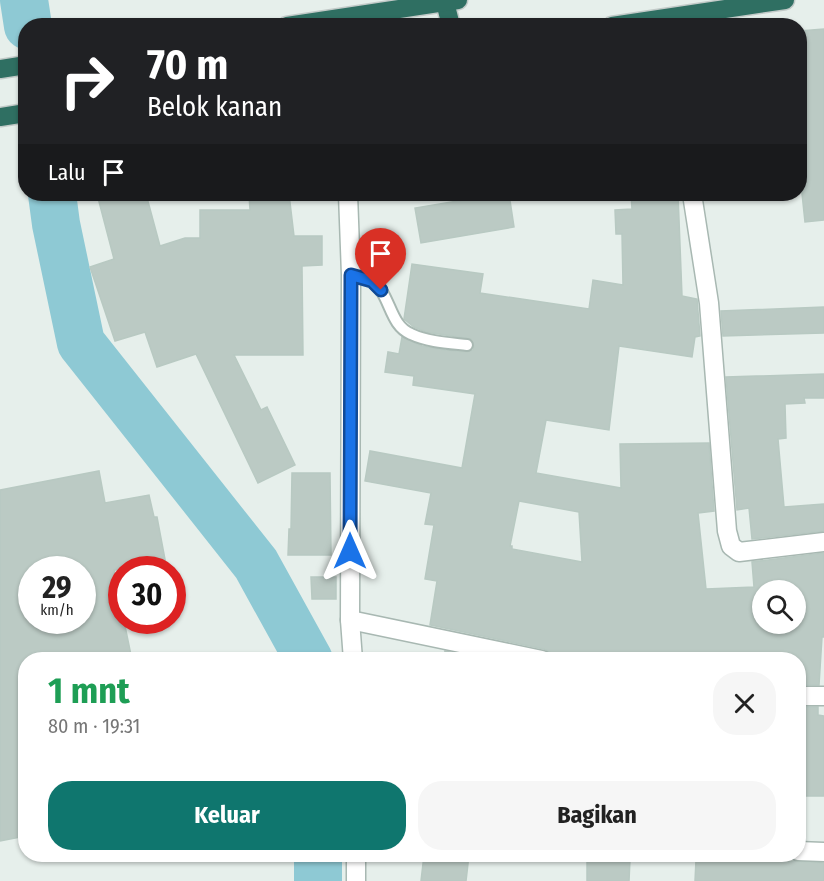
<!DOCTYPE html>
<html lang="id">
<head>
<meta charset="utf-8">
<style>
	:root { --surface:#fff; --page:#f6f6f6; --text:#222; --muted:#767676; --accent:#0f766e }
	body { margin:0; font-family:"Fira Sans Condensed",sans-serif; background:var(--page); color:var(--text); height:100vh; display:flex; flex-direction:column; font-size:22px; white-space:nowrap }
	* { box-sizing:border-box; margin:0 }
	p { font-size:20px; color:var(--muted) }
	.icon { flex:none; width:33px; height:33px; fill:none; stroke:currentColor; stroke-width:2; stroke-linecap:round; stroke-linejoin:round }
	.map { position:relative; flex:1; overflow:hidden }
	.details { position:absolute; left:18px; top:652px; width:788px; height:210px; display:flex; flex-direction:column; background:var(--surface); border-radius:24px; box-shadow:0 2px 4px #0004 }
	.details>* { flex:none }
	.banner { position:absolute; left:18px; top:18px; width:789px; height:183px; border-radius:24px; box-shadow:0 2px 4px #0004; background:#202124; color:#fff; overflow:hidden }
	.fabs { position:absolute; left:752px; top:580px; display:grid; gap:12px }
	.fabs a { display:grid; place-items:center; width:54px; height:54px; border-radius:50%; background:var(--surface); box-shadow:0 2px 4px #0004; font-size:30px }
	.speed { position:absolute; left:18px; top:556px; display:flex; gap:12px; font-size:30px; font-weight:700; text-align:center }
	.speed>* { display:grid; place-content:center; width:78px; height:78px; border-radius:50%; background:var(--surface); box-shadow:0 2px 4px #0004; line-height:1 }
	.speed small { font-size:15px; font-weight:400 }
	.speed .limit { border:9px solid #d22; background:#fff; color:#111 }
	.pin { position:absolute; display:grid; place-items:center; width:51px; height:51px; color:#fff; margin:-62px -26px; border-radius:50% 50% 50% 0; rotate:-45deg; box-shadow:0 0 6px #0007 }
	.pin .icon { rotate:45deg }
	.me { position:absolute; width:66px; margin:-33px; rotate:0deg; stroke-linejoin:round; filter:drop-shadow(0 0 4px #0008) }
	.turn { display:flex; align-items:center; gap:21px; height:126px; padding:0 30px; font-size:27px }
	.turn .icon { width:78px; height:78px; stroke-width:2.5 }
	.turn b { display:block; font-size:42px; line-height:51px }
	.then { display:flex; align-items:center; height:57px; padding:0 30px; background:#0003; gap:12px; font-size:22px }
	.round { display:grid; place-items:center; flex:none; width:63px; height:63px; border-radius:24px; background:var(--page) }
	.head { display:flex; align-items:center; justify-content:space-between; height:102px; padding:0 30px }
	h1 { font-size:36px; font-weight:700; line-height:45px; color:#1e9e55 }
	.cta { display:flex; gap:12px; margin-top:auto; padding:12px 30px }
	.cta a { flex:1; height:69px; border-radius:24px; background:var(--accent); color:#fff; font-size:24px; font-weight:700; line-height:69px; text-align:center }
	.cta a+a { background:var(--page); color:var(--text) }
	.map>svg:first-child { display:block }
</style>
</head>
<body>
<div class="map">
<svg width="824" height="881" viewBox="0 0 824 881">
	<rect width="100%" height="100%" fill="#e6efeb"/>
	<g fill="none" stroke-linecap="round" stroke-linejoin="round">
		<!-- river -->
		<g stroke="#8ec9d4" stroke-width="48">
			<path d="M24 0 28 26"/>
			<path d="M52 194 56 224 81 343 256 564 309 660"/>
			<path d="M318 855V881"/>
		</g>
	</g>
	<!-- building -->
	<g fill="#bbcac4" stroke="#b8c9c2" stroke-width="1.5" fill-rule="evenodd">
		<path d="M824 29V220L805 222 801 184H805L801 141H804L800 100V31Z"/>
		<path d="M97 194H146L160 246 185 238H200V210H250L249 194H289L294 236H322V265L302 266 303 355H234L261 410 267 407 295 465 258 483 196 354 157 367 145 332 115 341 90 267 114 259Z"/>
		<path d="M499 194H509L514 227 421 243 415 208Z"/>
		<path d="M631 194H678L682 296 697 299 700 336 695 337 692 357 619 346 609 430 546 420 536 473 621 488 620 444 709 443 714 511 698 513 706 589 754 587 752 562 824 553V637H822L819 685H798V660H553L550 652 544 649 430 625 437 581 425 579 434 525 425 524 431 493 365 481 370 451 462 468 475 394 413 385 414 376 385 372 388 352 399 354 402 337 422 346 445 350 467 352 473 350 474 346 471 339 426 332 414 327 404 319 412 264 483 274 480 293 589 309 593 280 623 285 622 234H616L615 210 632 209ZM519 501 579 512 582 562 512 549V546H510ZM762 591H795V624H762Z"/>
		<path d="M824 307V333L723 336 721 311Z"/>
		<path d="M824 374V398H804L805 403 785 404 786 438 778 439 784 507 824 504V531L752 539 749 508 737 510 726 377Z"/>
		<path d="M99 471 105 503 149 495 154 517H157L167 570H114L122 607V621H124L132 660H26V836L0 841V490ZM32 570H82V621H32Z"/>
		<path d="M292 473H330L331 555H288L289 529H291Z"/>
		<path d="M311 577H336V599H312Z"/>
		<path d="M445 651 487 660H444Z"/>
		<path d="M798 707H818V715L824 716V796H798Z"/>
		<path d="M424 855H469L466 881H421Z"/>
		<path d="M587 858 630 859 629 881H587Z"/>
		<path d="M696 860 792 861 824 863V881H695Z"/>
	</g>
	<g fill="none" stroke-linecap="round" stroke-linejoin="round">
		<defs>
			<path id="lane" d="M351 275C357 277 367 278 373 282 391 295 389 325 411 334 428 342 449 343 467 345"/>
			<g id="street">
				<path d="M348 194 351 275 350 620 353 660"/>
				<path d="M692 194 709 303 727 531 731 546 739 552 824 542"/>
				<path d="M350 620 542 660"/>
				<path d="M798 696H824"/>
				<path d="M798 851 824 852"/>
				<path d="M356 881V855"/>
			</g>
			<g id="highway">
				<path d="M445 2 451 26"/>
				<path d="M287 26 458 0"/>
				<path d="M612 26 785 0"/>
				<path d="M0 69 26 65"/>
				<path d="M0 117 26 113"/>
			</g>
		</defs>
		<!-- lane casing -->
		<use href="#lane" stroke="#a8b8b2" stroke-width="14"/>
		<!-- street casing -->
		<use href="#street" stroke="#a8b8b2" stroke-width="21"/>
		<!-- highway casing -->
		<use href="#highway" stroke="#c2cac8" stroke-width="21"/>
		<!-- lane -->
		<use href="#lane" stroke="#fff" stroke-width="10"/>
		<!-- street -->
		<use href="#street" stroke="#fff" stroke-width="18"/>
		<!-- highway -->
		<use href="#highway" stroke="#2f6f62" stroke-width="18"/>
	</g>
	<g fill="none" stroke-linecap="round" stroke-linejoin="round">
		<defs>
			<path id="route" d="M350 551 351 275 372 281 381 290"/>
		</defs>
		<!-- route casing -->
		<use href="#route" stroke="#114b97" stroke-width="15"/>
		<!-- route -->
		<use href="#route" stroke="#1a73e8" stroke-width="10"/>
	</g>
</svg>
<div class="fabs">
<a><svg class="icon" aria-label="search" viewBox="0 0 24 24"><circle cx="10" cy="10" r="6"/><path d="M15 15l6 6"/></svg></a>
</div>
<div class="speed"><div>29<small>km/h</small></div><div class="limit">30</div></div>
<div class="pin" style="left:381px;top:290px;background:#d93025"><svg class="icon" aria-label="arrive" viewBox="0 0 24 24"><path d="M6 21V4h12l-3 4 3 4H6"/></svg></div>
<svg class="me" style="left:350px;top:551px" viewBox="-20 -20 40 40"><path d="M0-17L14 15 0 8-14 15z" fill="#1a73e8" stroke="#fff" stroke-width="4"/></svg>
<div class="banner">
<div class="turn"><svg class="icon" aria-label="right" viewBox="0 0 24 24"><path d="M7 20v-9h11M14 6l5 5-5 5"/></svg><div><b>70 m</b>Belok kanan</div></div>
<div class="then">Lalu<svg class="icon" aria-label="arrive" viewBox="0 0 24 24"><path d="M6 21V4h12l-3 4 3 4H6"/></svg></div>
</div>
<section class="details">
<div class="head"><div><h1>1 mnt</h1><p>80 m · 19:31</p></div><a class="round"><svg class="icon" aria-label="close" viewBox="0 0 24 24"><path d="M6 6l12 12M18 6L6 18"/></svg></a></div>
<div class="cta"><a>Keluar</a><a>Bagikan</a></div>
</section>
</div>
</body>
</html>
